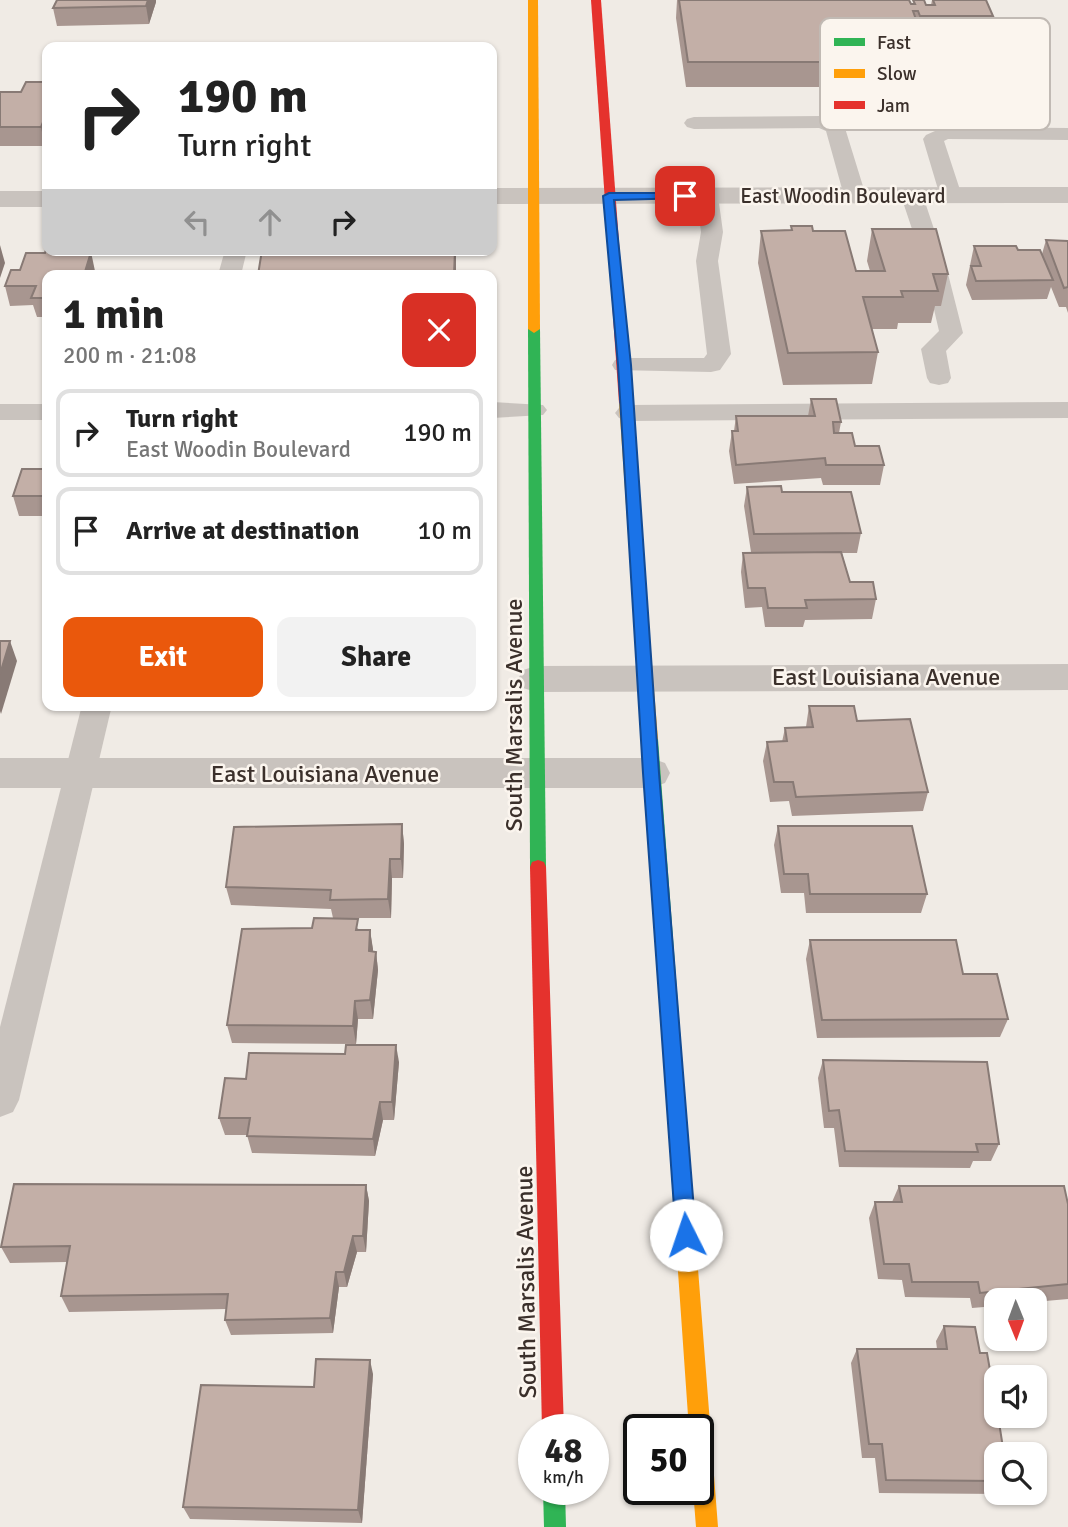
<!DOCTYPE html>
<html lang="en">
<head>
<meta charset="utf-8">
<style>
	:root { --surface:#fff; --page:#f2f2f2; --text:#222; --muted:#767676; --line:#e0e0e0; --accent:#ea580c }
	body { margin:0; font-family:Signika,sans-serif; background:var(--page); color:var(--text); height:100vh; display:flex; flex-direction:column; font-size:26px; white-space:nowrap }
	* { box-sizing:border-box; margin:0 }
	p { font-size:23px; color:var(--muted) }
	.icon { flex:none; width:38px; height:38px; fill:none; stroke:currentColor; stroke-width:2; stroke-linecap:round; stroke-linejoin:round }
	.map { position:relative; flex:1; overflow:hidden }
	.drawer { position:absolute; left:42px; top:270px; width:455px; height:441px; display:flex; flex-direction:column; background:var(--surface); border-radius:14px; box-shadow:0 2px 5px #0004 }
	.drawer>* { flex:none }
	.top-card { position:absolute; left:42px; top:42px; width:455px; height:214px; border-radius:14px; box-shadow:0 2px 5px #0004; background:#fff; color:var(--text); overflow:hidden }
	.needle { width:46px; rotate:179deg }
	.controls { position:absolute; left:984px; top:1288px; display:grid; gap:14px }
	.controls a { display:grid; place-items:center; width:63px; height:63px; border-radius:14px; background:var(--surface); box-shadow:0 2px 5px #0004; font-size:35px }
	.speed { position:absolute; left:518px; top:1414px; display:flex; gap:14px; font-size:35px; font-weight:700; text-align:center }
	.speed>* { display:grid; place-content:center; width:91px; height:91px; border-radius:50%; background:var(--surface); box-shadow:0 2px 5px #0004; line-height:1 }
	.speed small { font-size:18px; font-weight:400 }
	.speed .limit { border:4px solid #111; border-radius:10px; background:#fff; color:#111 }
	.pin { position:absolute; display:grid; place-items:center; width:60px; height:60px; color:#fff; margin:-30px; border-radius:14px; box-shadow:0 4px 10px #0006 }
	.me { position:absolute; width:77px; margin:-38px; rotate:356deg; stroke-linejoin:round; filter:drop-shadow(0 0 5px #0008) }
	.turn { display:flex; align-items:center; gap:24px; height:147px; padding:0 21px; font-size:32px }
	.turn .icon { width:91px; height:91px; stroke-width:2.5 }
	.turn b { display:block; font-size:49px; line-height:60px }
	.lanes { display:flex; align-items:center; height:66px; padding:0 21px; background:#0003; justify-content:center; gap:35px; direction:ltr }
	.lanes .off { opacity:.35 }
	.round { display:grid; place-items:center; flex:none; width:74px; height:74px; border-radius:14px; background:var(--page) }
	.summary { display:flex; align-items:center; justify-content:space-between; height:119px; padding:0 21px }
	h1 { font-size:42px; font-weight:700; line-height:52px }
	.cta { display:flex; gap:14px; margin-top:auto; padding:14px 21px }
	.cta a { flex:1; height:80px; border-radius:14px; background:var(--accent); color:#fff; font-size:28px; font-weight:700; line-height:80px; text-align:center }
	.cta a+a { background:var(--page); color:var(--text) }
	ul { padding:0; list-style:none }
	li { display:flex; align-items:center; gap:21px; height:88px; margin:0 14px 10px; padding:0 7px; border:4px solid var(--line); border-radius:14px }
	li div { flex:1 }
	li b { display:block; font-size:26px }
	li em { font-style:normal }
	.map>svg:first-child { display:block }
</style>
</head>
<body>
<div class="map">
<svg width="1068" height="1527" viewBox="0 0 1068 1527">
	<rect width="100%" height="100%" fill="#f0ebe5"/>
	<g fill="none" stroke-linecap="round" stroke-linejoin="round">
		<!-- lane -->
		<g fill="#c9c3be" fill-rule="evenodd">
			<path d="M822 116 842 124 845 128 866 196 863 201H847L844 196 826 131 819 128 694 129 687 127 684 123 687 119 694 117Z"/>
			<path d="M944 127 1068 128V140L948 139 944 141 962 196 959 201H943L940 196 923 139 926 135Z"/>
			<path d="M707 190 715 191 718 196 723 232 718 261 731 354 720 370 711 372 615 370 612 365 615 360 624 358H704L707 354 696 261 701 232 696 196 699 191Z"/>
			<path d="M912 190 920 191 923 196 945 262 963 333 946 351 951 378 948 383 939 385 930 383 927 378 921 349 939 331 923 262 901 196 904 191Z"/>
			<path d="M225 250H247L241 275H218Z"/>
			<path d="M492 402 543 405 547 410 543 415 492 418Z"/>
			<path d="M1068 402V418L628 421 619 418 615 413 619 408 628 405Z"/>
			<rect x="0" y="404" width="47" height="16"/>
			<path d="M82 705H112L19 1100 13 1112 0 1117V1027Z"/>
		</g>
		<!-- street -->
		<g fill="#c9c3be" fill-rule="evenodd">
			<path d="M1068 187V203L492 204V188Z"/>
			<rect x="0" y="191" width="47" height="16"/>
			<path d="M1068 664V690L536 692 523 688 518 679 523 670 536 666Z"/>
			<path d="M0 758H651L665 763 670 773 665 783 651 788H0Z"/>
		</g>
		<!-- fast -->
		<g fill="#30b455" fill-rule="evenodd">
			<path d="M534 325 540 329 546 867 544 872H532L530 867 528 329Z"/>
			<path d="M650 733 658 739 696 1243 693 1250 686 1252 679 1250 676 1243 642 739Z"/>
			<path d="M543 1489H565L566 1527H544Z"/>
		</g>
		<!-- slow -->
		<g fill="#ff9f0a" fill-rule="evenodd">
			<path d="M528 0H538L540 329 534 333 528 329Z"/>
			<path d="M625 399 631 403 658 739 650 745 642 739 619 403Z"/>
			<path d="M686 1234 693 1236 696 1243 718 1527H696L693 1489H698V1430H689L676 1243 679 1236Z"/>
		</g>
		<!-- jam -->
		<g fill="#e5322d" fill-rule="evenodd">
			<path d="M591 0H601L631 403 625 407 619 403Z"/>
			<path d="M538 860 544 862 546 867 564 1430H542L530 867 532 862Z"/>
		</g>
	</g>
	<!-- wall -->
	<g fill="#a89690" fill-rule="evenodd">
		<path d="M57 0H156V2L149 24 57 26 53 8Z"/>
		<path d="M677 0H909L911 4 926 5H931L932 0H986L993 16 991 28 1007 49 1001 73 928 71 927 77H888L886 87H686L676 18ZM924 41H940V42H924Z"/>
		<path d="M47 82V141L45 146H0V92H21Z"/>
		<path d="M791 226 813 231 856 271H870L867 261 872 229 948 274 941 306H935L931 323H898L897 329H872L878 352 872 384 783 385 758 263 761 231 791 230Z"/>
		<path d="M1046 240 1068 241V313L1066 307H1059L1051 287 1047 299 972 300 966 285 974 246 1018 250 1042 254Z"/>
		<path d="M75 252 95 271 94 275H47V317H37L33 305 10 306 5 286 20 270Z"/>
		<path d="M811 399 841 422 839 433 855 446 884 465 880 485H823L821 478 734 484 729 451 732 431H734L736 416H808Z"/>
		<path d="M47 469V516H19L13 496Z"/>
		<path d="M747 487 782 492 861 533 857 553H842L850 582 876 599 872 619 805 620 803 627H765L762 607 745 608 741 572 743 553 751 552 744 506Z"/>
		<path d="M809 706 857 721 928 792 923 811 792 816 789 801 770 802 763 761 767 742H782L785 728 806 727Z"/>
		<path d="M402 824 404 844 403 878H392L391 918H342L360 930H370L373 951 376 952 378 970 373 1019H358L356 1044 232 1043 227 1025 312 928 333 918 331 909 231 905 226 887Z"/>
		<path d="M778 826 927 894 921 913H806L804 893H781L774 845Z"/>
		<path d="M810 940 963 974 1008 1019 1000 1037 817 1038 806 959Z"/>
		<path d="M823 1060 999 1144 991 1161H973L970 1168 839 1167 834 1128H824L818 1078Z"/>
		<path d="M399 1062 394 1120H383L375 1156 252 1153 247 1135H225L219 1118 246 1079Z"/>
		<path d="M366 1185 369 1201 366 1252H357L347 1287H339L333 1333 231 1335 225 1320 226 1309 69 1312 61 1296 67 1262 10 1263 1 1247Z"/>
		<path d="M899 1186 1068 1204V1299L1034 1302V1300H996V1306L972 1308 970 1298 905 1297 902 1280 878 1279 869 1218 875 1202H892Z"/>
		<path d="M944 1326 996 1454V1493H1001L1000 1494 879 1493 875 1458H862L851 1363 857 1349H937L936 1341Z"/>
		<path d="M373 1374 362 1523 190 1519 183 1507 314 1387Z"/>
	</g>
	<!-- shaded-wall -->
	<g fill="#887a75">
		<path d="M148 0H156V2L149 24 146 6Z"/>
		<path d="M47 112V141L45 146 41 127Z"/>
		<path d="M0 245 5 263 0 278Z"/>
		<path d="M455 250H456V275H454Z"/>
		<path d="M91 252 95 271 94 275H84Z"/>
		<path d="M10 641 17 661 1 714 0 711V674Z"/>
		<path d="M402 824 404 844 403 878 401 859Z"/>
		<path d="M390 859 392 878 391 918 388 899Z"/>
		<path d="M370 930 373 949 371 969 369 951Z"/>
		<path d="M376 952 378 970 373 1019 370 1000Z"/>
		<path d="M355 1001 358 1019 356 1044 353 1026Z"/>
		<path d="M396 1045 399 1062 394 1120 392 1102Z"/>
		<path d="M380 1102 383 1120 375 1156 373 1139Z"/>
		<path d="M366 1185 369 1201 366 1252 363 1236Z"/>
		<path d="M353 1236 357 1252 347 1287 344 1272Z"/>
		<path d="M336 1272 339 1287 333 1333 330 1318Z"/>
		<path d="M370 1360 373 1374 362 1523 358 1510Z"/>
	</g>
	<!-- building -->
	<g fill="#c3afa7" stroke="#887a75" stroke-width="2">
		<path d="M57 0H148L146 6 53 8Z"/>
		<path d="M679 0H909L911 4H915L913 0H924L926 5H935L933 0H986L993 16H920L918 11H913L924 42H948L942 28H997L1007 49 930 47 932 52H888L891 62H688Z"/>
		<path d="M26 82H47V112L41 127H0V92H21Z"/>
		<path d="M791 226H812L813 231H845L856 271H885L872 229H936L948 274H933L938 291H901L903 297H863L878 352 788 353 761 231 792 230Z"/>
		<path d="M1046 240 1068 241V287L1064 288Z"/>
		<path d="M47 246V250H71L70 252H91L84 275H47V298H31L36 286H5L11 270H20L26 253H45Z"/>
		<path d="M974 246H1016L1018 250H1040L1053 280 976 281 971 266H981Z"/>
		<path d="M262 250H455L454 275H258Z"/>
		<path d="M811 399H836L841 422H833L834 433H852L855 446H879L884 465H826L825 458 736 465 732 431H738L736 416H815Z"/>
		<path d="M22 469H47V496H13Z"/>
		<path d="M781 486 782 492H851L861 533 754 534 747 487Z"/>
		<path d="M841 552 850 582H873L876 599 805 600 807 608H768L765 588H748L743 553Z"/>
		<path d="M0 641H10L0 674Z"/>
		<path d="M809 706H854L857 721 910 719 928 792 796 797 793 782H774L767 742 787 741 785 728 813 727Z"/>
		<path d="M402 824 401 859H390L388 899 330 900 331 890 226 887 234 827Z"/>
		<path d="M778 826H912L927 894H810L808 874H784Z"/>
		<path d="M314 918 358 919 356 930H370L369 951 376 952 370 1000 355 1001 353 1026 227 1025 242 929 312 928Z"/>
		<path d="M810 940H956L963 974H997L1008 1019 822 1020Z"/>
		<path d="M346 1045H396L392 1102H380L373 1139 247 1136 250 1118H219L225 1078 246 1079 249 1053 345 1054Z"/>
		<path d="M823 1060 987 1062 999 1144H976L978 1152 845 1151 839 1110 829 1111Z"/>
		<path d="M14 1184 366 1185 363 1236H353L344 1272H336L330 1318 225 1320 228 1294 61 1296 70 1246 1 1247Z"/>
		<path d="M899 1186H1064L1068 1204V1284L980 1293 978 1282H912L909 1264H884L875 1202H902Z"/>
		<path d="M944 1326 975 1327 980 1353H987L996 1404V1416H998L1004 1454H996V1481L886 1480 882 1444H869L857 1349H947Z"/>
		<path d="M316 1359 370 1360 358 1510 183 1507 201 1385 314 1387Z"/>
	</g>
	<!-- route -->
	<path fill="#1a73e8" stroke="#114b97" stroke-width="2" d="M685 193 690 196 689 198 614 200 631 365 659 773 696 1235 693 1242 686 1244 679 1242 676 1235 643 773 618 365 603 196 609 193Z"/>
	<g text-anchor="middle" stroke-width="5" stroke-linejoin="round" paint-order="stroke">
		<!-- far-street labels -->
		<g font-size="21" fill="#3b302b" stroke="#fbf5ee">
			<text x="843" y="203">East Woodin Boulevard</text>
		</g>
		<!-- street labels -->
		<g font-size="24" fill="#3b302b" stroke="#fbf5ee">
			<text x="886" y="685">East Louisiana Avenue</text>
			<text transform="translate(514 715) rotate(-90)" y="8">South Marsalis Avenue</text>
			<text x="325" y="782">East Louisiana Avenue</text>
			<text transform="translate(526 1282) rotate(-91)" y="8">South Marsalis Avenue</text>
		</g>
	</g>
	<!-- legend -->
	<rect x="820" y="18" width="230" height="112" rx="10" fill="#fbf5ee" stroke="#c1bab4" stroke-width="2"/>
	<rect x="834" y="38" width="31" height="8" fill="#30b455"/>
	<rect x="834" y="69" width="31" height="9" fill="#ff9f0a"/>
	<rect x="834" y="101" width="31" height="8" fill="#e5322d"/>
	<g font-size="19" fill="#3b302b">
		<text x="877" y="49">Fast</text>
		<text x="877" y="80">Slow</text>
		<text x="877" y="112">Jam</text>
	</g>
</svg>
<div class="controls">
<a><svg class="needle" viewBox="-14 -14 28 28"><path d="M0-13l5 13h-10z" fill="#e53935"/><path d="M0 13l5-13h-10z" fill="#767676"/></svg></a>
<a><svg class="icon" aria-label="sound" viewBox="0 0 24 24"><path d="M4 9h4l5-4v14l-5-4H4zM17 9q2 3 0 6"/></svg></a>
<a><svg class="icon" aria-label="search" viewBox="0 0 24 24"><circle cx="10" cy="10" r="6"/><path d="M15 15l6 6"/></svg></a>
</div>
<div class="speed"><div>48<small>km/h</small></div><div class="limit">50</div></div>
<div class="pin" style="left:685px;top:196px;background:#d93025"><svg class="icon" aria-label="arrive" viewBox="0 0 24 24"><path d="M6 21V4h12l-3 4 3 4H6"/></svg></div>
<svg class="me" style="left:686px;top:1235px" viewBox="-20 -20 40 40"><circle r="19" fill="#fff"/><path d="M0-13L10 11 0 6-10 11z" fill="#1a73e8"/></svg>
<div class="top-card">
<div class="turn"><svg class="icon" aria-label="right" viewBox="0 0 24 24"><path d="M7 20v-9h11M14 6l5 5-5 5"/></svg><div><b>190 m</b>Turn right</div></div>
<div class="lanes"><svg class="icon off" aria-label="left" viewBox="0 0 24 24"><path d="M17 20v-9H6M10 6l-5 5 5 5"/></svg><svg class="icon off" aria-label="ahead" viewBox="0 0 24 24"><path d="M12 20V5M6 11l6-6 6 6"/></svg><svg class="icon" aria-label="right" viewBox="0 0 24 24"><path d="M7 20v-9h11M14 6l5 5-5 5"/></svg></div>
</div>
<section class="drawer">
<div class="summary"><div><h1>1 min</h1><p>200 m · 21:08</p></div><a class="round" style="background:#d93025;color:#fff"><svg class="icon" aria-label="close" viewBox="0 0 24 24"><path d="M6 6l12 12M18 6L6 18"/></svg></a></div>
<ul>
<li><svg class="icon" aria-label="right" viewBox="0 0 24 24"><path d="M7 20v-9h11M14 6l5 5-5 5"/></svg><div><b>Turn right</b><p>East Woodin Boulevard</p></div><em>190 m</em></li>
<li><svg class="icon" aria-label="arrive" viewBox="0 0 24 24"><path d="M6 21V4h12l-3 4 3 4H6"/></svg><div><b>Arrive at destination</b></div><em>10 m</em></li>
</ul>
<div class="cta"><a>Exit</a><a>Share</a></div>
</section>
</div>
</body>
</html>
